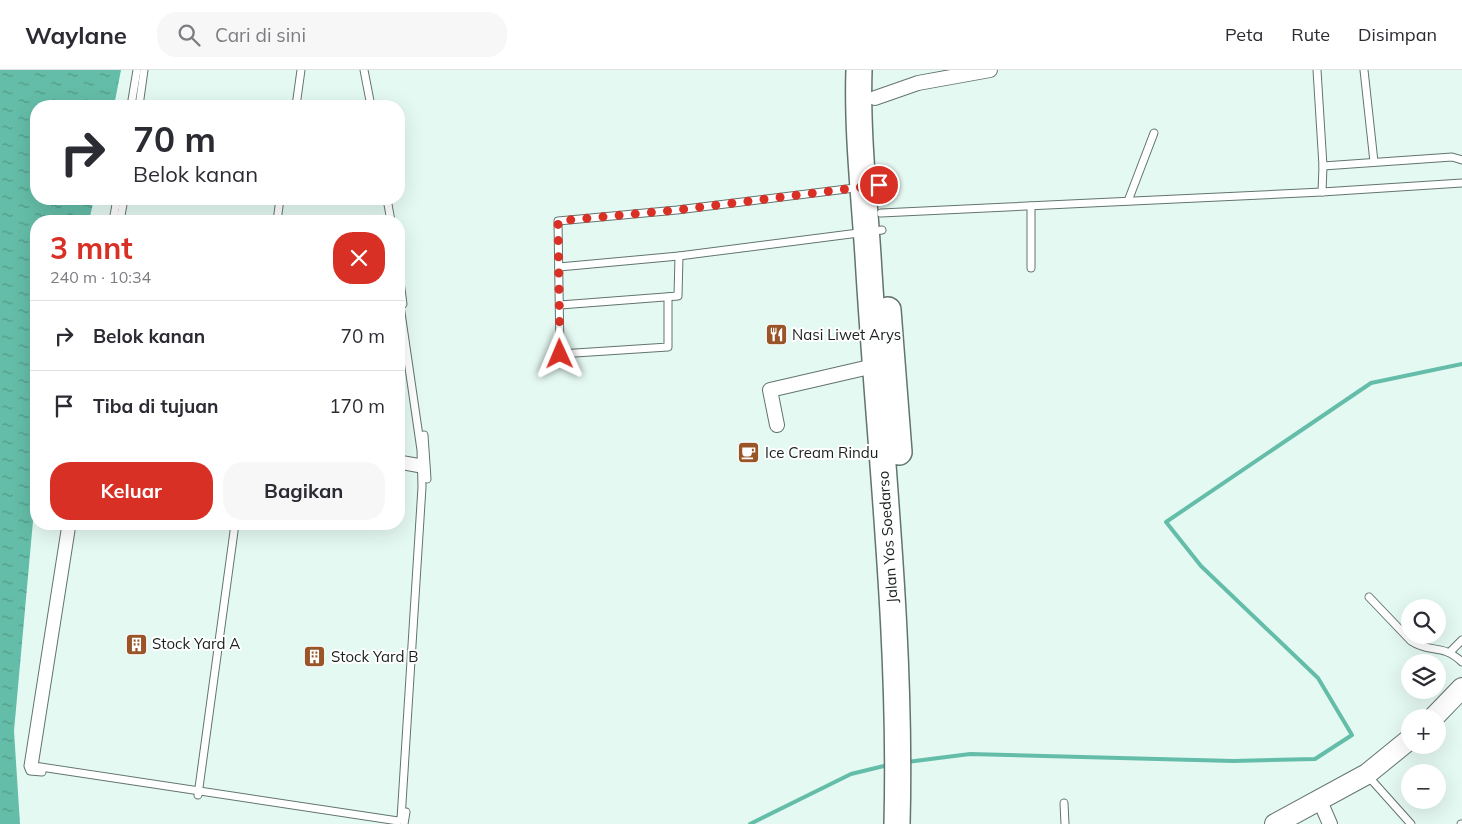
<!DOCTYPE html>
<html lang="id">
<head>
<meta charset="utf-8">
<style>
	:root { --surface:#fff; --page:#f7f7f7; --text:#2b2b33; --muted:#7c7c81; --line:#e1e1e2; --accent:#d93025 }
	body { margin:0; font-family:Mulish,sans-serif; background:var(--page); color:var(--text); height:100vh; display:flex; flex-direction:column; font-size:19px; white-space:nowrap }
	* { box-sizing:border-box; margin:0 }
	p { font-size:16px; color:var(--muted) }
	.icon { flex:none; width:28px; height:28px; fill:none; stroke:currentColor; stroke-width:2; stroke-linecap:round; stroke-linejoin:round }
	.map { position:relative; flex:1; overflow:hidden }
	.panel { position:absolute; left:30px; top:145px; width:375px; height:315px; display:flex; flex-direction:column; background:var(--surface); border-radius:20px; box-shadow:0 5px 20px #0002 }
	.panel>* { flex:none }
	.guide { position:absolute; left:30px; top:30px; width:375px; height:105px; border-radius:20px; box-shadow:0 5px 20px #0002; background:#fff; color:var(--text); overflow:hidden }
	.fabs { position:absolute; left:1401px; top:529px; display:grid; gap:10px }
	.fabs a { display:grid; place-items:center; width:45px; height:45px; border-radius:50%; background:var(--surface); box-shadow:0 5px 20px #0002; font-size:25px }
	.pin { position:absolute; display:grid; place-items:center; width:42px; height:42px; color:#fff; margin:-21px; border:2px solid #fff; border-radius:50%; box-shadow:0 1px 5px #0007 }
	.me { position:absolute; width:55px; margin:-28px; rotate:359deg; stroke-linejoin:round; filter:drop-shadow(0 0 4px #0008) }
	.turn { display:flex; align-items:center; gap:18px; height:105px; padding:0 20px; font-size:22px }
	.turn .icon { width:65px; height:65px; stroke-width:2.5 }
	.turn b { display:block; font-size:35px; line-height:42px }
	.round { display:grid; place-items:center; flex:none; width:52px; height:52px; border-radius:20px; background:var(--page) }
	.overview { display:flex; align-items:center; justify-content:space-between; height:85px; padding:0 20px }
	h1 { font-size:30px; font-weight:700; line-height:38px; color:var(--accent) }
	.button { display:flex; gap:10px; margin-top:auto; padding:10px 20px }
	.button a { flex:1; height:58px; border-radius:20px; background:var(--accent); color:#fff; font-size:20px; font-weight:700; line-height:58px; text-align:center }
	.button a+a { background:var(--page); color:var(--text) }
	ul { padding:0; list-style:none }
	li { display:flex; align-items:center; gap:15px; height:70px; padding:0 20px; border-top:1px solid var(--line) }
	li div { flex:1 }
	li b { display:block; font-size:19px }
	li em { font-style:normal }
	header { display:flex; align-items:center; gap:30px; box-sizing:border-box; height:70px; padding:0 25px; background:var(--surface); border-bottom:1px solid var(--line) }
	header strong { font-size:24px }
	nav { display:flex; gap:28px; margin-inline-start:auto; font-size:18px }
	.search { width:350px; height:45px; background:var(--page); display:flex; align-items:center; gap:12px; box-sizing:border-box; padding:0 18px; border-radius:20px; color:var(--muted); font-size:19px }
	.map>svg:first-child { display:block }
</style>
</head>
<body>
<header>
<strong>Waylane</strong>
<div class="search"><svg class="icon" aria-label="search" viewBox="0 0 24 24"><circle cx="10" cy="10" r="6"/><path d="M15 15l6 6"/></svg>Cari di sini</div>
<nav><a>Peta</a><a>Rute</a><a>Disimpan</a></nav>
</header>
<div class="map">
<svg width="1462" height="754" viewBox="0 0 1462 754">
	<defs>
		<pattern id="water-ripples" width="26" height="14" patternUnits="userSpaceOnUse" patternTransform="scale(1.25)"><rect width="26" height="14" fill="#64bda8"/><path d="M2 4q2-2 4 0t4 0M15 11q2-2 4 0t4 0" fill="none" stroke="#529988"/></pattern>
	</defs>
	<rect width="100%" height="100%" fill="#e5f9f3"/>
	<!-- water -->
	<path fill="url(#water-ripples)" d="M0 0H121L114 36H36V129H94L89 151H36V418L14 661 20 754H0Z"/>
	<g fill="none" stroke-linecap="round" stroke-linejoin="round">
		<!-- stream -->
		<g stroke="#64bda8" stroke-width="4">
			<path d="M907 692 970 684 1233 691 1315 689 1352 665 1318 608 1201 496 1166 452 1371 313 1462 294"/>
			<path d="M750 754 851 704 888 695"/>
		</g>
		<defs>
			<g id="lane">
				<path d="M364 0 371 36"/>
				<path d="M1317 0 1323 96 1322 122"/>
				<path d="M1364 0 1374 92"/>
				<path d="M131 36 137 0"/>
				<path d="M139 36 144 0"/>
				<path d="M296 36 301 0"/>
				<path d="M1323 96 1452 87 1462 90"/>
				<path d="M387 129 391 151"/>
				<path d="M1128 131 1154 63"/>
				<path d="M1031 136V198"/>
				<path d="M881 143 1322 122 1462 113"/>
				<path d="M113 151 117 129"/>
				<path d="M120 151 124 129"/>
				<path d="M277 151 280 129"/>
				<path d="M559 197 679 186 882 160"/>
				<path d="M399 204 403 234"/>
				<path d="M668 227V277L560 284 558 151 677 140 879 115"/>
				<path d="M560 235 678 226 679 186"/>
				<path d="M424 365 427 409"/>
				<path d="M399 389 422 393"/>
				<path d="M399 395 426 400"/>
				<path d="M72 454 34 696 398 751 401 749 422 417 421 380 399 229"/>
				<path d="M1369 527 1411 571C1431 584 1442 573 1462 592"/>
				<path d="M1451 581 1462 570"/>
				<path d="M42 702 30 701 28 696 66 454"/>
				<path d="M1368 706 1411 754"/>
				<path d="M198 725 235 454"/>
				<path d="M1064 733 1065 754"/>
				<path d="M404 754 406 742"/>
				<path d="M1461 754H1462"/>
			</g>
			<g id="street">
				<path d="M875 28 918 13 990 0"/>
				<path d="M777 355 770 320 874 296"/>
				<path d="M1320 731 1330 754"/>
			</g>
			<g id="secondary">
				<path d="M1433 648 1462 618"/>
				<path d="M1275 754 1367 704 1410 669"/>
			</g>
			<g id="highway">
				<path d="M859 0C857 62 864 124 868 186 879 375 902 564 897 754"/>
				<path d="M888 240 899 382"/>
			</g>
		</defs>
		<!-- lane casing -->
		<use href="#lane" stroke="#62746f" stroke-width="9"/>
		<!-- street casing -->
		<use href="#street" stroke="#62746f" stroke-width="16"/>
		<!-- secondary casing -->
		<use href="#secondary" stroke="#62746f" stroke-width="22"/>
		<!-- highway casing -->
		<use href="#highway" stroke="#62746f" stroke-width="28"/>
		<!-- lane -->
		<use href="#lane" stroke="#fff" stroke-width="7"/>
		<!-- street -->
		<use href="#street" stroke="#fff" stroke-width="14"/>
		<!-- secondary -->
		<use href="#secondary" stroke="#fff" stroke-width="20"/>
		<!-- highway -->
		<use href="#highway" stroke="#fff" stroke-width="25"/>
	</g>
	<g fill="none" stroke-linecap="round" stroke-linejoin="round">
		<!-- route -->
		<path stroke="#d93025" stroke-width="9" stroke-dasharray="0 16.2" d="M560 284 558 151 677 140 879 115"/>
	</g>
	<!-- icons -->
	<defs>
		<symbol id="restaurant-square" viewBox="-11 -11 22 22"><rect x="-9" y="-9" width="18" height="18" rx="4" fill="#995527" stroke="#fff"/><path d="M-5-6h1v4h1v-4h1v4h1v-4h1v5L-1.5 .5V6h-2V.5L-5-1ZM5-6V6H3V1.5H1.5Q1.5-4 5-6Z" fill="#fff"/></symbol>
		<symbol id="cafe-square" viewBox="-11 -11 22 22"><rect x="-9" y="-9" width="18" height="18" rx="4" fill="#995527" stroke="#fff"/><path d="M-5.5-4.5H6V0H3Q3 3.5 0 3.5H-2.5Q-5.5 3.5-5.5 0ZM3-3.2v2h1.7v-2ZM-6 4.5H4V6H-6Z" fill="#fff"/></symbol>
		<symbol id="building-square" viewBox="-11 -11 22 22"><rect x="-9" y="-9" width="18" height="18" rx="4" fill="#995527" stroke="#fff"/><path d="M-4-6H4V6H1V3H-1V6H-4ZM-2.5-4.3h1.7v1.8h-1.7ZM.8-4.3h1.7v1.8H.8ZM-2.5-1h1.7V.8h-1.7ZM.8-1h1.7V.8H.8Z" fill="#fff"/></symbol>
	</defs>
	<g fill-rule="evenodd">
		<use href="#restaurant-square" x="764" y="252" width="25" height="25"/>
		<use href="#cafe-square" x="736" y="370" width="25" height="25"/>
		<use href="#building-square" x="124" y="562" width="25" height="25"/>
		<use href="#building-square" x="302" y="574" width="25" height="25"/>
	</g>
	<g text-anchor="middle" stroke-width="4" stroke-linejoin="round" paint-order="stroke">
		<!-- poi labels -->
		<g font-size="15" fill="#19201e" stroke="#fff" text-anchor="start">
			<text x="792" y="270">Nasi Liwet Arys</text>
			<text x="765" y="388">Ice Cream Rindu</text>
			<text x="152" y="579">Stock Yard A</text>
			<text x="331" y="592">Stock Yard B</text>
		</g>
		<!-- street labels -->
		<g font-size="15" fill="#19201e" stroke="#fff">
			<text transform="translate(888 467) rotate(-94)" y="5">Jalan Yos Soedarso</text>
		</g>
	</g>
</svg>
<div class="fabs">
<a><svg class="icon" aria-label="search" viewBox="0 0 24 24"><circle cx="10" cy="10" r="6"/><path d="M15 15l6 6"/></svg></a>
<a><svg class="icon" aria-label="layers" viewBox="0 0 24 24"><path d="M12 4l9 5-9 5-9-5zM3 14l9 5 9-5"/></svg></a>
<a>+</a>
<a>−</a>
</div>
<div class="pin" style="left:879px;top:115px;background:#d93025"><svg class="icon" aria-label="arrive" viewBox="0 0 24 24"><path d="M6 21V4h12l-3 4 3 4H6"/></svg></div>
<svg class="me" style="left:560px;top:284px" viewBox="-20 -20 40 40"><path d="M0-17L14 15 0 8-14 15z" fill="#d93025" stroke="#fff" stroke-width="4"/></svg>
<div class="guide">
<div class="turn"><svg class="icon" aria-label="right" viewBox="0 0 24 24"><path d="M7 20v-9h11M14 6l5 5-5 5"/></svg><div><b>70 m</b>Belok kanan</div></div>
</div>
<section class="panel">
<div class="overview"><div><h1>3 mnt</h1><p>240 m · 10:34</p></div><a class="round" style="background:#d93025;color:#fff"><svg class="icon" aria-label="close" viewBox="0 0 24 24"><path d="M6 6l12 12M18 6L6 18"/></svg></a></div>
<ul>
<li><svg class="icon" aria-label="right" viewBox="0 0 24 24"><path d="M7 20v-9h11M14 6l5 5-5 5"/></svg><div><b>Belok kanan</b></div><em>70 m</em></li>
<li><svg class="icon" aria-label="arrive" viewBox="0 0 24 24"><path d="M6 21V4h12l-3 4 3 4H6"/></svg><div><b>Tiba di tujuan</b></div><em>170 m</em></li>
</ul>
<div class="button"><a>Keluar</a><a>Bagikan</a></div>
</section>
</div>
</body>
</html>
